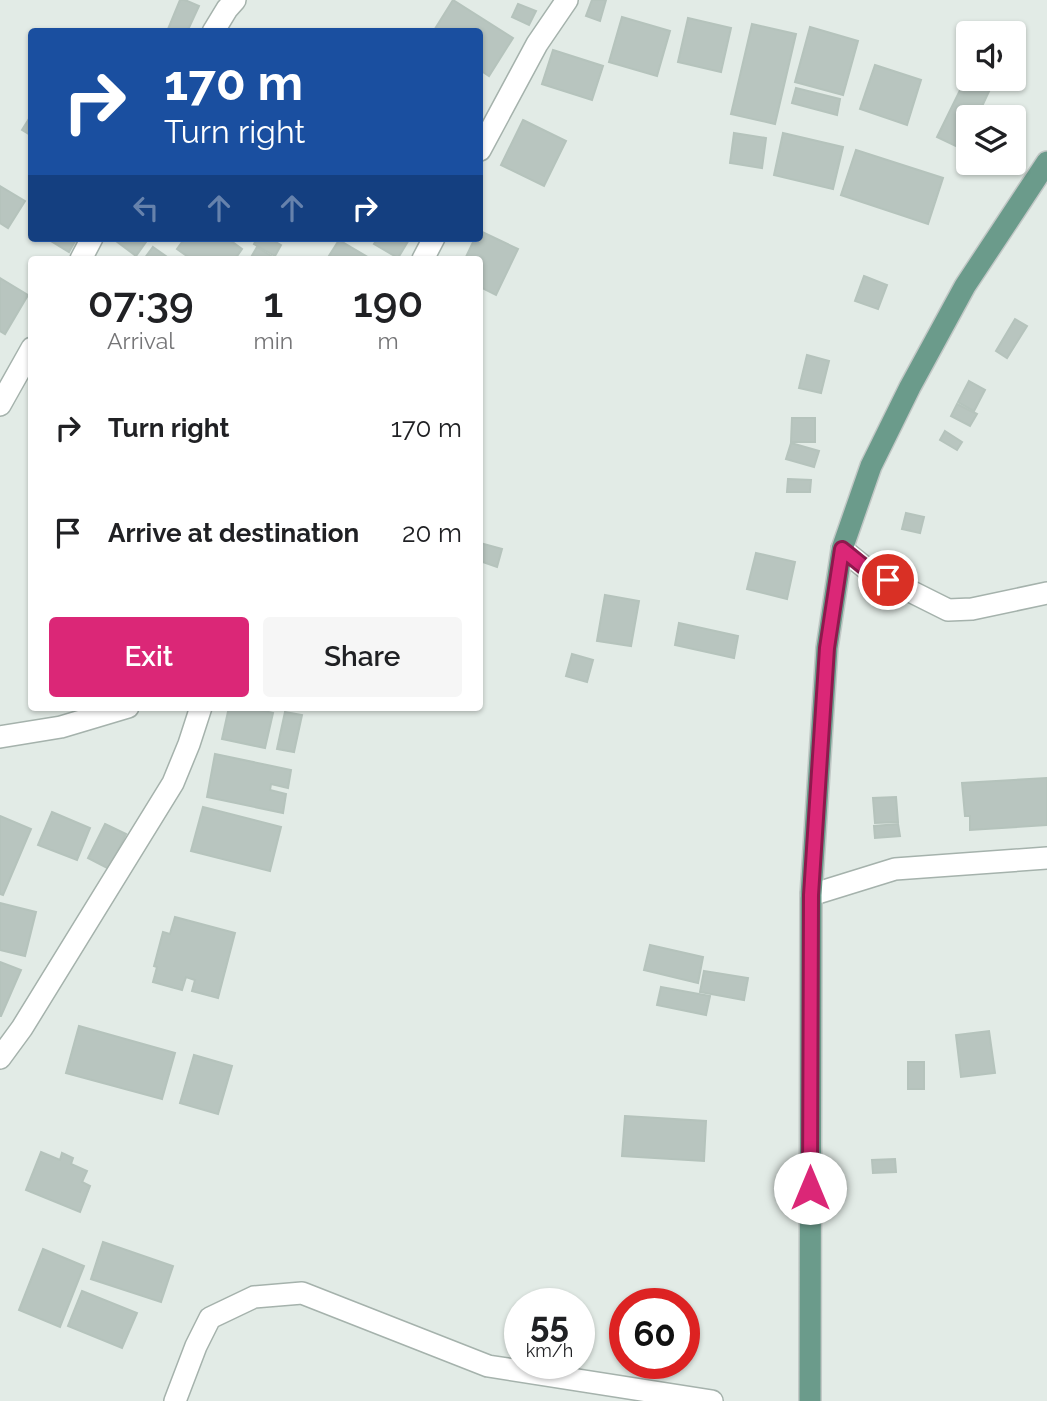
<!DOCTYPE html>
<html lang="en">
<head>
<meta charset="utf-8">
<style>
	:root { --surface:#fff; --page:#f6f6f6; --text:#202124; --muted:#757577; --accent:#db2777 }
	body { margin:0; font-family:Raleway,sans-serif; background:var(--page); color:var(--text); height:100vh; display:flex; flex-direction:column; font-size:26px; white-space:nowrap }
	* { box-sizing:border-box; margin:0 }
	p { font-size:23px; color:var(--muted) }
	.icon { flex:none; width:38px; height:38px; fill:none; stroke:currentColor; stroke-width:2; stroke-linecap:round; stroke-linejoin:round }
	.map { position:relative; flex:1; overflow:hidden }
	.side { position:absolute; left:28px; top:256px; width:455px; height:455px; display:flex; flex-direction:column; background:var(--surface); border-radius:7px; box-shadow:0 2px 5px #0004 }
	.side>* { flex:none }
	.top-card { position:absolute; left:28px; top:28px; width:455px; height:214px; border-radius:7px; box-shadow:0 2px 5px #0004; background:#1a4fa0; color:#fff; overflow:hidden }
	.tools { position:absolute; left:956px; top:21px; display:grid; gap:14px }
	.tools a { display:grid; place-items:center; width:70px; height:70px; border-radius:7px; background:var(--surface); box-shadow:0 2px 5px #0004; font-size:35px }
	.speed { position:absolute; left:504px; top:1288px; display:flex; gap:14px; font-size:35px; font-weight:700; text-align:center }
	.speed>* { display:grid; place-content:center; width:91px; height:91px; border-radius:50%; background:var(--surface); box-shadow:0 2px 5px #0004; line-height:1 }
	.speed small { font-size:18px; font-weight:400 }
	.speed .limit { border:10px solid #d22; background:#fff; color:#111 }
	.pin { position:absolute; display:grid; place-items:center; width:60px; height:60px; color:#fff; margin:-30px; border:4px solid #fff; border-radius:50%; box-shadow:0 2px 7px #0007 }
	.me { position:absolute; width:77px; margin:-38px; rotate:0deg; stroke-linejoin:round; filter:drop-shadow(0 0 5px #0008) }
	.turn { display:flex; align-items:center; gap:24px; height:147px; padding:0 21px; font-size:32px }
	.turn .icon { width:91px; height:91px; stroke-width:2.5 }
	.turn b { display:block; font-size:49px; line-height:60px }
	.lanes { display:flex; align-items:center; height:66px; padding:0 21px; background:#0003; justify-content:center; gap:35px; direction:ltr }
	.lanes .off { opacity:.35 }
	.eta { display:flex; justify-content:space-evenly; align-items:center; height:119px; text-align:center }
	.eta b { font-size:42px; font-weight:600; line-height:49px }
	.button { display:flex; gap:14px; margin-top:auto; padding:14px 21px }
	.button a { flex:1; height:80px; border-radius:7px; background:var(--accent); color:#fff; font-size:28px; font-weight:600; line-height:80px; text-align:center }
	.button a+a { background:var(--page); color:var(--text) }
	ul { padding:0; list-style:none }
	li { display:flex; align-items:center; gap:21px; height:105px; padding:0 21px }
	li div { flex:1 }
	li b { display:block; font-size:26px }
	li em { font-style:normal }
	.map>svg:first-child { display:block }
</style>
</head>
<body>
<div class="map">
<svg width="1047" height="1401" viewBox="0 0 1047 1401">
	<rect width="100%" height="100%" fill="#e2ebe6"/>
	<!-- building -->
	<g fill="#b8c5bf" stroke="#b5c3bc" stroke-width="2">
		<path d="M180 0H185L199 6 187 32H173L168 29Z"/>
		<path d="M453 0 513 38 489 76 480 70V32H433Z"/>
		<path d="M592 0H606L600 21 586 16Z"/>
		<path d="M518 4 536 11 529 25 512 17Z"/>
		<path d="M622 17 670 31 657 76 609 62Z"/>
		<path d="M688 18 731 28 721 72 678 62Z"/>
		<path d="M752 24 796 34 775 124 731 114Z"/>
		<path d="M810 27 858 41 843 95 795 82Z"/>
		<path d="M966 36 968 37V54L961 52Z"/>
		<path d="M553 50 603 66 592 100 542 84Z"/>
		<path d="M875 65 921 80 907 125 860 109Z"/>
		<path d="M968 74V79H979L992 85 977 117H968V137L962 149 937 137Z"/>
		<path d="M796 88 840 99 837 115 792 103Z"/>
		<path d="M32 114V136L22 130Z"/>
		<path d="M523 120 566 141 544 186 501 165Z"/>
		<path d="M734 133 766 138 762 168 730 163Z"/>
		<path d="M783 133 843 147 833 189 774 175Z"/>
		<path d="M856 150 943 178 928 224 841 195Z"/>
		<path d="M0 186 25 201 8 228 0 223Z"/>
		<path d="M480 231 518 249 496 295 480 287V259H465L475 238H480Z"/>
		<path d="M46 238H77L69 252Z"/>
		<path d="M112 238H141L146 242 136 256Z"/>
		<path d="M185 238H227L242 249 235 259H191L177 249Z"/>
		<path d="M257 238H269L281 245 275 256 254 244Z"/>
		<path d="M378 238H410L398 258 374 244Z"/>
		<path d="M339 240 371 259H327Z"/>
		<path d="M153 247 170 259H144Z"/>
		<path d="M257 247 276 259H250Z"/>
		<path d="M864 276 887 285 878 309 855 301Z"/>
		<path d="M0 278 28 295 5 334 0 331Z"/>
		<path d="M1015 319 1027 326 1007 358 996 351Z"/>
		<path d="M807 355 829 361 821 393 799 388Z"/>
		<path d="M969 381 985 390 974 411 958 402Z"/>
		<path d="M957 404 977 414 970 426 951 416Z"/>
		<path d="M792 418H815V442H791Z"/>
		<path d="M945 431 962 442 957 450 940 440Z"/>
		<path d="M791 443 819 451 814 467 786 459Z"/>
		<path d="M788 479 811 480 810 492H787Z"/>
		<path d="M906 513 924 517 920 533 902 529Z"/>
		<path d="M480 543 502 549 497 567 480 561Z"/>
		<path d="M756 553 795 562 787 599 747 589Z"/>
		<path d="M605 595 639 601 631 646 597 641Z"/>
		<path d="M679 623 738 636 734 658 675 645Z"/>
		<path d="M572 654 593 660 587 682 566 676Z"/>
		<path d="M229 707H247L273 713 265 748 222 739Z"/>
		<path d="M285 712 302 715 294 752 277 749Z"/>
		<path d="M215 754 291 770 288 788 271 784 270 790 286 794 283 813 207 797Z"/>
		<path d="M1047 778V825L970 830V816H965L962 783Z"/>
		<path d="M896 797 898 822 875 823 873 798Z"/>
		<path d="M203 807 281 827 270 871 191 851Z"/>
		<path d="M52 812 90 828 77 860 38 845Z"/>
		<path d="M0 816 31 829 3 895 0 894Z"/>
		<path d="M105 824 126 834 109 869 88 858Z"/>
		<path d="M898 824 900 836 875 838 874 826Z"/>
		<path d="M0 903 36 912 25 956 0 950Z"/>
		<path d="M175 917 235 933 218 998 192 991 195 980 186 977 182 990 153 982 157 967 154 966 163 932 170 934Z"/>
		<path d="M650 945 703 957 698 983 644 970Z"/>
		<path d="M0 962 21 970 1 1016H0Z"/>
		<path d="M704 971 748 978 744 1000 700 992Z"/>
		<path d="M661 987 710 996 706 1015 657 1005Z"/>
		<path d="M79 1026 175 1053 162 1099 66 1073Z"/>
		<path d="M989 1031 995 1073 961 1077 956 1035Z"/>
		<path d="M194 1055 232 1066 218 1114 180 1103Z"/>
		<rect x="908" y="1062" width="16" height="27"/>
		<path d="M625 1116 706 1121 704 1161 622 1156Z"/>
		<path d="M41 1152 60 1160 62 1153 73 1158 71 1164 87 1171 82 1182 90 1186 80 1212 26 1190Z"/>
		<path d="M895 1159 896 1172 873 1173 872 1160Z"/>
		<path d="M103 1242 173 1266 161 1302 91 1279Z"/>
		<path d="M43 1249 84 1266 60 1327 19 1310Z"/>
		<path d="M82 1291 137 1313 122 1348 68 1326Z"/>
	</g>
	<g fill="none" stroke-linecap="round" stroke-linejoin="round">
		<defs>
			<g id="minor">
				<path d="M213 32 227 9 235 0"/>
				<path d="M480 150 537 44 567 0"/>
				<path d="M81 259 92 238"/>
				<path d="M423 259 434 238"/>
				<path d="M0 405 32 348"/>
				<path d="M842 549 868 570 948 610 972 609 1047 593"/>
				<path d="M0 737 61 727 128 707"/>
				<path d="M811 895 895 869 1047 858"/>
				<path d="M0 1058 22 1028 173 783 189 744 201 707"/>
				<path d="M175 1401 196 1346 210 1318 254 1297 302 1293 488 1366 712 1401"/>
			</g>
			<path id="major" d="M810 1401 811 895 827 648 842 549 871 466 910 387 965 286 1047 162"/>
		</defs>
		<!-- minor casing -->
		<use href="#minor" stroke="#a5b2ac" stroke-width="24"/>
		<!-- major casing -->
		<use href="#major" stroke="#c2c8c6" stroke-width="24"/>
		<!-- minor -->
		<use href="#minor" stroke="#fff" stroke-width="21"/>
		<!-- major -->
		<use href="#major" stroke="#6b9b8b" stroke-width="21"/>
	</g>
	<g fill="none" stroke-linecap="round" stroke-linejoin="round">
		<defs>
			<path id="route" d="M810 1188 811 895 827 648 842 549 868 570 888 580"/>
		</defs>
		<!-- route casing -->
		<use href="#route" stroke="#8e194d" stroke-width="18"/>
		<!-- route -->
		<use href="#route" stroke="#db2777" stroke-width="12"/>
	</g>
</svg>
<div class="tools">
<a><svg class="icon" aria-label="sound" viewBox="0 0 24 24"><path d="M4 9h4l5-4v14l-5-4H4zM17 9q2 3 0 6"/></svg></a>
<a><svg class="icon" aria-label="layers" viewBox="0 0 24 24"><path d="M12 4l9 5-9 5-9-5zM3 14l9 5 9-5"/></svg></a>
</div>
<div class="speed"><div>55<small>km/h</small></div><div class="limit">60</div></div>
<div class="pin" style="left:888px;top:580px;background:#d93025"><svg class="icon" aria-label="arrive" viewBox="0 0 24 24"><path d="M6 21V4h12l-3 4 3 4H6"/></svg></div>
<svg class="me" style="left:810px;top:1188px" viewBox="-20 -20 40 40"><circle r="19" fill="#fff"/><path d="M0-13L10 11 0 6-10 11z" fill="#db2777"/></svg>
<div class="top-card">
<div class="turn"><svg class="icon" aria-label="right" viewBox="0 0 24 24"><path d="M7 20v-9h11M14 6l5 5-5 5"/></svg><div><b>170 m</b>Turn right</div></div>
<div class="lanes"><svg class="icon off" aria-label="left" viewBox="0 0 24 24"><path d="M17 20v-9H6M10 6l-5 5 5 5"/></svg><svg class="icon off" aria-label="ahead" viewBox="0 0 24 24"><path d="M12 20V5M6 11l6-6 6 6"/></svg><svg class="icon off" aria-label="ahead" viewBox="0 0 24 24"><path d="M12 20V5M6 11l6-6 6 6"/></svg><svg class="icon" aria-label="right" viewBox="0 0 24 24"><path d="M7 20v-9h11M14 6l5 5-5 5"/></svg></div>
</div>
<section class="side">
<div class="eta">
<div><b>07:39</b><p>Arrival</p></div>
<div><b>1</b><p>min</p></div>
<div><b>190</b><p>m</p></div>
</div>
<ul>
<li><svg class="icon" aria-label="right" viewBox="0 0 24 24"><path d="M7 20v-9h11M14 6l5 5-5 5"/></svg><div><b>Turn right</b></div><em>170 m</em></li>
<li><svg class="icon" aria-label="arrive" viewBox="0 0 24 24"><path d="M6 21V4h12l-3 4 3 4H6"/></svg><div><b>Arrive at destination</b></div><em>20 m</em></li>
</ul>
<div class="button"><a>Exit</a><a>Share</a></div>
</section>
</div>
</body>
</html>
